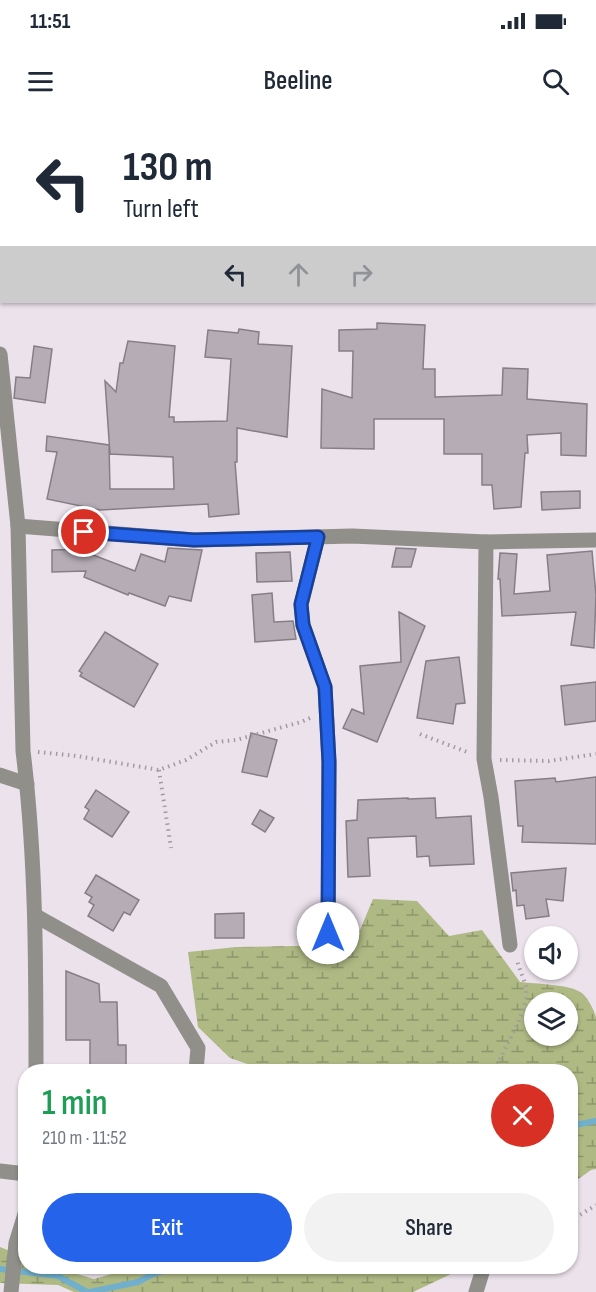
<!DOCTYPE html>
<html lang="en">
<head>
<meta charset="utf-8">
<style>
	:root { --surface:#fff; --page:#f2f2f3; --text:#1f2937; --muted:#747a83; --accent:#2563eb }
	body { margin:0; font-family:"Sofia Sans Condensed",sans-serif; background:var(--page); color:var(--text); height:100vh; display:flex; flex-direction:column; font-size:22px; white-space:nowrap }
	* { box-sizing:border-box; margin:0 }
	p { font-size:20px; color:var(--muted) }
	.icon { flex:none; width:33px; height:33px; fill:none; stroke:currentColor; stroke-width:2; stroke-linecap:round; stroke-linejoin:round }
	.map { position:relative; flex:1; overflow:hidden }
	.side { position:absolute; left:18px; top:944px; width:560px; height:210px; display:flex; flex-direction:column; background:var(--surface); border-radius:24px; box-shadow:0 2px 4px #0004 }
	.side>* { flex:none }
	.hud { position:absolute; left:0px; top:0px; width:597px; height:183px; box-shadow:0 2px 4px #0004; background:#fff; color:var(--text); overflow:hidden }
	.buttons { position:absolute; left:524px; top:806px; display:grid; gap:12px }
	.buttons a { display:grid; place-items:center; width:54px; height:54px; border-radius:50%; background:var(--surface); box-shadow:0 2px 4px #0004; font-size:30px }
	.pin { position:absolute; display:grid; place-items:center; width:51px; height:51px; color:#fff; margin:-26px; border:3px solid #fff; border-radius:50%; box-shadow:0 2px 6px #0007 }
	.me { position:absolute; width:66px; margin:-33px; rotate:0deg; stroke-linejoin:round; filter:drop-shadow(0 0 4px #0008) }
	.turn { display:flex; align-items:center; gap:21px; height:126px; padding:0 24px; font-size:27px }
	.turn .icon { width:78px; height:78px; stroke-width:2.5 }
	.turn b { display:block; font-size:42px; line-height:51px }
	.lanes { display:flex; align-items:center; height:57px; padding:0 24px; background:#0003; justify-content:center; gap:30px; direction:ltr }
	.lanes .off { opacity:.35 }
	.round { display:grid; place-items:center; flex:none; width:63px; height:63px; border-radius:32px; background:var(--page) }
	.summary { display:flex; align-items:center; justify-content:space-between; height:102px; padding:0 24px }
	h1 { font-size:36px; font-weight:600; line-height:45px; color:#1e9e55 }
	.cta { display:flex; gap:12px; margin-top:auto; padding:12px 24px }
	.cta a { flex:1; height:69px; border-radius:36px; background:var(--accent); color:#fff; font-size:24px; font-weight:600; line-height:69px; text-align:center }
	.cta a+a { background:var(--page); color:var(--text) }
	.status { display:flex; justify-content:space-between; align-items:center; height:42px; padding:0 30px; background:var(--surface); direction:ltr }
	.status svg { height:16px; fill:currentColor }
	header { display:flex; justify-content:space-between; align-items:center; height:78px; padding:0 24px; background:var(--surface); font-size:27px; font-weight:600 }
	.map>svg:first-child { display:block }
</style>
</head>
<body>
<div class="status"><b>11:51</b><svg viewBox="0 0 49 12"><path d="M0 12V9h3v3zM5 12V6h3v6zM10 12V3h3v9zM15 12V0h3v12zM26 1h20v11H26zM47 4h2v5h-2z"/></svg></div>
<header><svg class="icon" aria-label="menu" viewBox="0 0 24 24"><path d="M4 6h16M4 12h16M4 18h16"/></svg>Beeline<svg class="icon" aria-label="search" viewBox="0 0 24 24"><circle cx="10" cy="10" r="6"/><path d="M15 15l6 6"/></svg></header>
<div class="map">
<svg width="596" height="1172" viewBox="0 0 596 1172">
	<defs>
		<pattern id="wetland-marsh" width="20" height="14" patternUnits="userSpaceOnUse" patternTransform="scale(1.5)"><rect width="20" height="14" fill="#aeb984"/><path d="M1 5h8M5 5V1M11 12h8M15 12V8" fill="none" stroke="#8e966c"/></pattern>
	</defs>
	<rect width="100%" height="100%" fill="#ece2ec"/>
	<!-- wetland -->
	<g fill="url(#wetland-marsh)" fill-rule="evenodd">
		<path d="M373 779 417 781 449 816 482 810 520 862C536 864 569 864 582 873 588 878 594 890 596 897V1049L591 1050 570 1065V951H268L230 938 198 907 188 832 236 827 347 825 360 810ZM534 882H567V915H534Z"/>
		<path d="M0 1127 25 1137 26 1146H50L94 1159 139 1146H461L449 1155 413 1172H74L58 1165 0 1163Z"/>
	</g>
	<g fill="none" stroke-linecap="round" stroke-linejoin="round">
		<!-- stream -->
		<g stroke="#70b0cd" stroke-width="6">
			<path d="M570 1006 596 1001"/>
			<path d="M0 1149 58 1156 87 1172"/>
			<path d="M90 1172 138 1162 153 1154 180 1146"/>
		</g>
	</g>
	<!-- building -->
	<g fill="#b5acb6" stroke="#867e87" stroke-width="1.5">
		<path d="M377 203 425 205 423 249H435V277L502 275 503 248 528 249 527 279 587 284 586 336 561 335V313L527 315 528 333H525L521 387 494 389 492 365H482V334H444V299H374V329L321 328 322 269 352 278 353 231H339V210L377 209Z"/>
		<path d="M239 209 259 212 258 224 292 226 287 317 237 308V342H235L239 394 209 397 208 384 100 390 47 379 57 332 46 331 47 316 109 325 110 369H174L173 337 110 334 105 261 116 272 120 243H123L128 221 175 226 169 297H174V302L227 301 231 239 205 237 208 210 238 213Z"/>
		<path d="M34 226 52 229 45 283 14 278 16 257 30 258Z"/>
		<path d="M580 371V388L542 390 541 372Z"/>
		<path d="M168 428 202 430 191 481 169 476 165 486 129 473 128 475 84 457 86 451 52 452V430L93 429V435L135 451 141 434 165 442Z"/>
		<path d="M396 428 416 429 411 447H392Z"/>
		<path d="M592 431 596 475 594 528 571 525 576 492 502 496 500 459H498L500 433 517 434 514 474 550 471 547 435Z"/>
		<path d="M290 432 292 461 257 462 256 433Z"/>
		<path d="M272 473 274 502 293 501 296 519 255 522 252 475Z"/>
		<path d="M399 492 425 506 377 622 343 608 352 589 364 594 360 546 401 542Z"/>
		<path d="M105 512 158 544 134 587 80 556 82 553 79 551Z"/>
		<path d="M459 537 465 583 456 584 453 604 417 598 426 541Z"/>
		<path d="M596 562V601L565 605 561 566Z"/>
		<path d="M251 613 277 620 267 657 242 652Z"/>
		<path d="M596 657V724L522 722 523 706H518L515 661 555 658 556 662Z"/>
		<path d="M96 670 129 692 112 717 84 699 89 690 85 687Z"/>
		<path d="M408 678V679L435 678 436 698 471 696 474 744 430 746 429 736 417 737 416 716 368 718 370 756 348 757 346 701 357 700 358 680Z"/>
		<path d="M260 690 274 698 265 712 252 704Z"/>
		<path d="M566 748 563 781 546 779 549 796 526 799 524 785 517 786 516 770 513 771 511 753Z"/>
		<path d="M96 755 139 780 130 795 124 792 113 811 88 796 94 785 89 782 92 777 85 773Z"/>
		<path d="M244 793V818H215V794Z"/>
		<path d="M66 851 99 864 100 882H117L118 925H126V947H90V920H66Z"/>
	</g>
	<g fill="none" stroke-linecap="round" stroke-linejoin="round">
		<!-- path -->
		<g stroke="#a29ba2" stroke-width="4" stroke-dasharray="1.5 4.5" stroke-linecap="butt">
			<path d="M420 614 467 632"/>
			<path d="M38 632 77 636 159 650 186 640 216 622 236 620 301 602 310 598"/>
			<path d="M500 640 549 641 596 634"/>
			<path d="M159 650 171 728"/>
			<path d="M498 951V944C506 924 530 888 526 867 524 858 519 849 517 840"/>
			<path d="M570 1101 596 1085"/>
		</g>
		<!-- minor -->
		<g stroke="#918f8a" stroke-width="15">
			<path d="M2 0V2"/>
			<path d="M178 2 179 0"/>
			<path d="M363 2 364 0"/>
			<path d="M0 167H2"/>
			<path d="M0 234 18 406 23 631C36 737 36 844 36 951"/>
			<path d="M18 406 194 420 352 416 486 422 596 420"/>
			<path d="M318 417 301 485 303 505 325 567 329 642 328 813"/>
			<path d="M486 422 484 639 491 677 510 825"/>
			<path d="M0 655 27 664"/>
			<path d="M36 796 161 866 198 928 196 951"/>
			<path d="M0 1051 26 1054"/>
			<path d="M11 1172 16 1123 26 1091"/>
			<path d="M476 1172 484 1146"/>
		</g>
	</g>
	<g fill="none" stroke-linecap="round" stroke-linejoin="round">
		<defs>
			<path id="route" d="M84 412 194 420 318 417 301 484 303 505 325 567 329 642 328 813"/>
		</defs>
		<!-- route casing -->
		<use href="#route" stroke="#184099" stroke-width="15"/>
		<!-- route -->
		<use href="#route" stroke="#2563eb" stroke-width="10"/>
	</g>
</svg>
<div class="buttons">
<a><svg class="icon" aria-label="sound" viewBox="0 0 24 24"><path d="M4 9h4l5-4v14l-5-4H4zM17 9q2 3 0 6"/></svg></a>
<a><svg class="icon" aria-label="layers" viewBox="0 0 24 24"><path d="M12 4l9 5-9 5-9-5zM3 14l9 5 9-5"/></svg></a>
</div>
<div class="pin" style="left:84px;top:412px;background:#d93025"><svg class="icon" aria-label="arrive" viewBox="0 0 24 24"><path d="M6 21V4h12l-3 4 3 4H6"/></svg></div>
<svg class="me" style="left:328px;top:813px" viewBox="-20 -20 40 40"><circle r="19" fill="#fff"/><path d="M0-13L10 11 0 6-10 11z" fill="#2563eb"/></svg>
<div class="hud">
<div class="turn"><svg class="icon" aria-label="left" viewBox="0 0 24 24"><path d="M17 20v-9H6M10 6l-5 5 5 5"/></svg><div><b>130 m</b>Turn left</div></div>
<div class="lanes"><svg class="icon" aria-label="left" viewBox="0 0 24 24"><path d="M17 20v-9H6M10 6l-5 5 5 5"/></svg><svg class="icon off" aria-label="ahead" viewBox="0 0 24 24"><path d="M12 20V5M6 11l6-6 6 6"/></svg><svg class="icon off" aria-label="right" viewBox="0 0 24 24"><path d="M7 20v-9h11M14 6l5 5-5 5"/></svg></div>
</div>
<section class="side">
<div class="summary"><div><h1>1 min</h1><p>210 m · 11:52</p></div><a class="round" style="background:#d93025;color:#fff"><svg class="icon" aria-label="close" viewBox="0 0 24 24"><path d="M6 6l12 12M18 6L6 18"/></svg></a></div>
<div class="cta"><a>Exit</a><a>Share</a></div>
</section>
</div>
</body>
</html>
